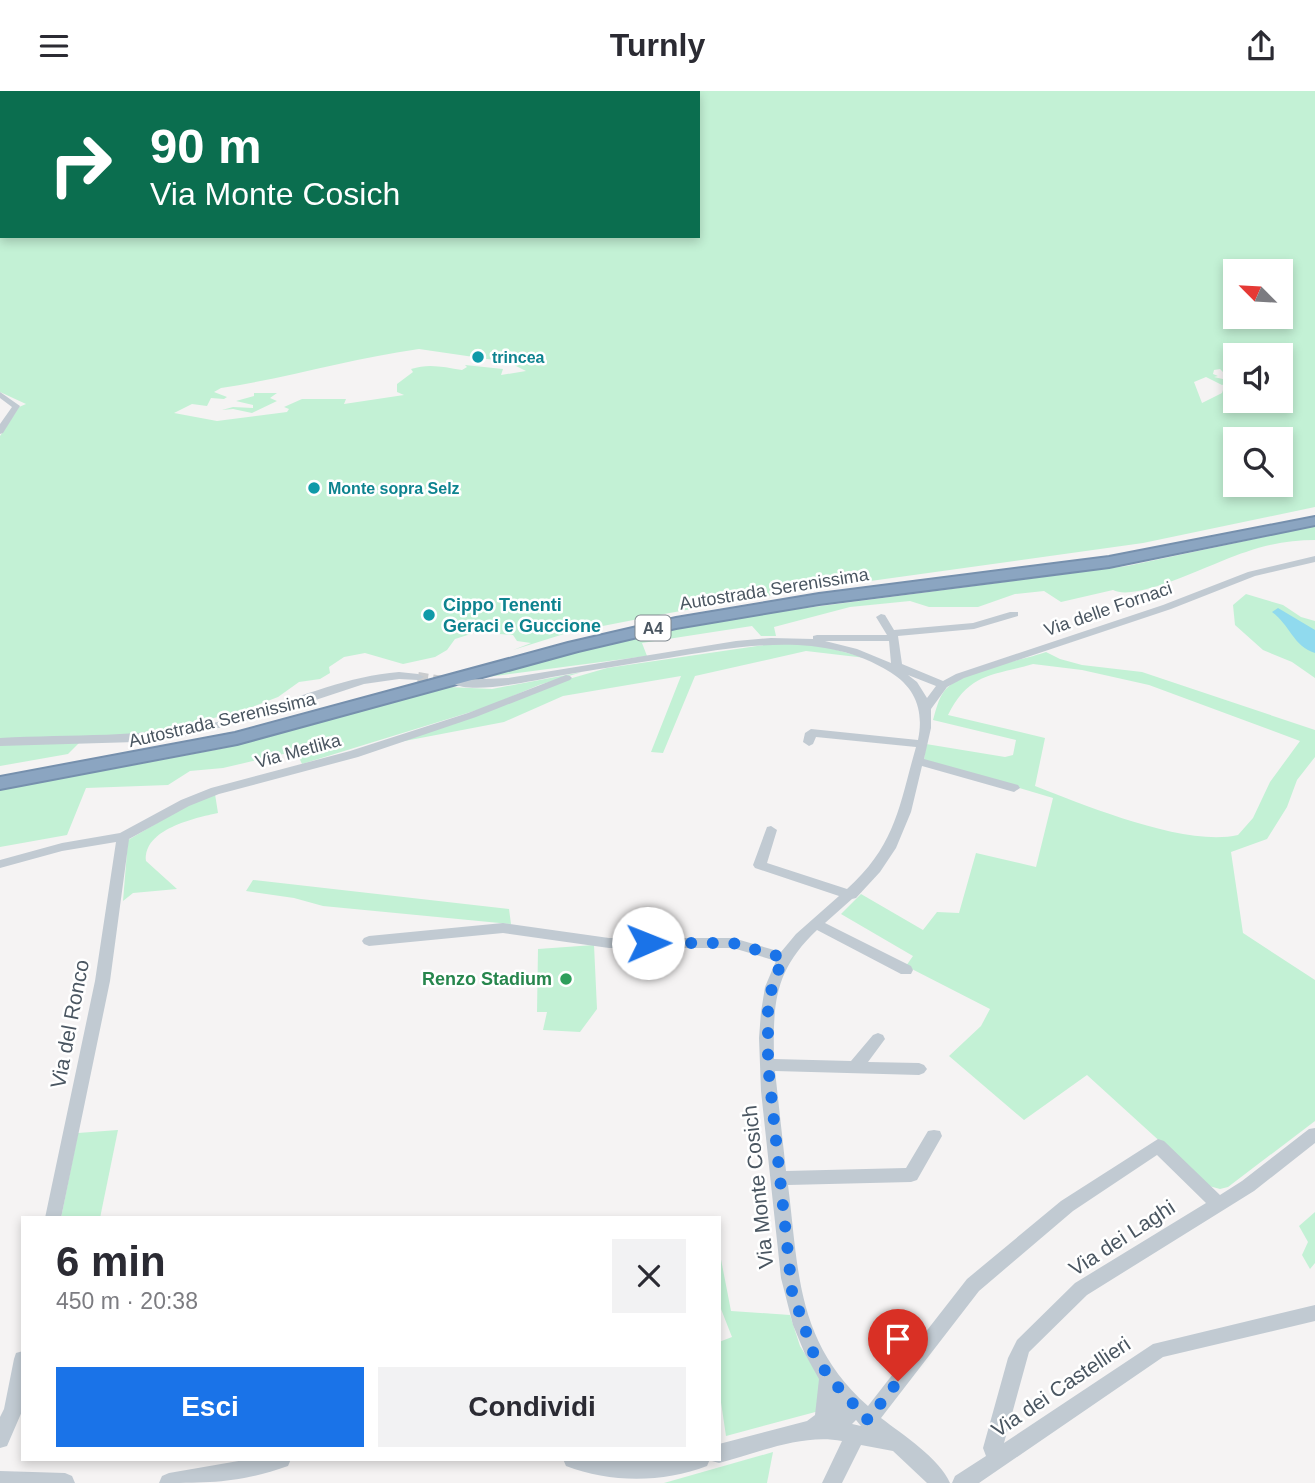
<!DOCTYPE html>
<html lang="it">
<head>
<meta charset="utf-8">
<style>
	:root { --surface:#fff; --page:#f2f2f3; --text:#2b2b33; --muted:#7c7c81; --accent:#1a73e8 }
	body { margin:0; font-family:Helvetica,sans-serif; background:var(--page); color:var(--text); height:100vh; display:flex; flex-direction:column; font-size:26px; white-space:nowrap }
	* { box-sizing:border-box; margin:0 }
	p { font-size:23px; color:var(--muted) }
	.icon { flex:none; width:38px; height:38px; fill:none; stroke:currentColor; stroke-width:2; stroke-linecap:round; stroke-linejoin:round }
	.map { position:relative; flex:1; overflow:hidden }
	.sheet { position:absolute; left:21px; top:1125px; width:700px; height:245px; display:flex; flex-direction:column; background:var(--surface); border-radius:0px; box-shadow:0 4px 10px #0003 }
	.sheet>* { flex:none }
	.hud { position:absolute; left:0px; top:0px; width:700px; height:147px; box-shadow:0 4px 10px #0003; background:#0b6e4f; color:#fff; overflow:hidden }
	.needle { width:46px; rotate:294deg }
	.fabs { position:absolute; left:1223px; top:168px; display:grid; gap:14px }
	.fabs a { display:grid; place-items:center; width:70px; height:70px; border-radius:0px; background:var(--surface); box-shadow:0 4px 10px #0003; font-size:35px }
	.pin { position:absolute; display:grid; place-items:center; width:60px; height:60px; color:#fff; margin:-72px -30px; border-radius:50% 50% 50% 0; rotate:-45deg; box-shadow:0 0 7px #0007 }
	.pin .icon { rotate:45deg }
	.me { position:absolute; width:77px; margin:-38px; rotate:89deg; stroke-linejoin:round; filter:drop-shadow(0 0 5px #0008) }
	.turn { display:flex; align-items:center; gap:24px; height:147px; padding:0 35px; font-size:32px }
	.turn .icon { width:91px; height:91px; stroke-width:2.5 }
	.turn b { display:block; font-size:49px; line-height:60px }
	.round { display:grid; place-items:center; flex:none; width:74px; height:74px; border-radius:0px; background:var(--page) }
	.summary { display:flex; align-items:center; justify-content:space-between; height:119px; padding:0 35px }
	h1 { font-size:42px; font-weight:700; line-height:52px }
	.primary-button { display:flex; gap:14px; margin-top:auto; padding:14px 35px }
	.primary-button a { flex:1; height:80px; border-radius:0px; background:var(--accent); color:#fff; font-size:28px; font-weight:700; line-height:80px; text-align:center }
	.primary-button a+a { background:var(--page); color:var(--text) }
	header { display:flex; justify-content:space-between; align-items:center; height:91px; padding:0 35px; background:var(--surface); font-size:32px; font-weight:700 }
	.map>svg:first-child { display:block }
</style>
</head>
<body>
<header><svg class="icon" aria-label="menu" viewBox="0 0 24 24"><path d="M4 6h16M4 12h16M4 18h16"/></svg>Turnly<svg class="icon" aria-label="share" viewBox="0 0 24 24"><path d="M12 15V3M7 8l5-5 5 5M5 13v7h14v-7"/></svg></header>
<div class="map">
<svg width="1315" height="1392" viewBox="0 0 1315 1392">
	<rect width="100%" height="100%" fill="#f5f3f3"/>
	<!-- green -->
	<g fill="#c3f1d5" fill-rule="evenodd">
		<path d="M252 0H1315V416L1143 452 777 503 664 523 567 542 513 559 531 552 517 550 513 544 499 543 493 536 455 548 447 559 435 566 403 573 365 562 344 566 329 576 330 582 320 588 299 591 278 606 239 621 176 636 120 645 0 649V345L19 316 26 313 0 301V95L2 145H698V2H246ZM1236 180H1281V226H1236ZM419 258 508 271 526 280 501 284 503 278 465 274 467 276 462 279C444 276 429 272 411 278L413 281 397 293V301L404 304 344 313 346 308H302L284 316 289 318 287 321 217 330 174 322 192 313 207 315 211 307 224 308 227 306 214 301 221 297C288 287 353 267 419 258ZM1236 264H1281V310H1236L1235 291 1231 290 1230 293 1234 296H1224L1222 302 1202 312 1194 291 1206 286 1222 294 1227 292V289L1214 286 1218 285 1213 283 1214 279 1220 278 1226 284 1229 283 1226 285 1235 288ZM1236 348H1281V394H1236Z"/>
		<path d="M254 302H277L270 307 277 310 252 322 233 318 222 319 233 316 253 317V314L236 310 254 305Z"/>
		<path d="M1315 435V449C1292 449 1268 453 1246 461 1218 469 1137 512 1113 499L1061 511 1044 500 1015 503 978 516H929L910 510 850 516 774 536 776 545H761L752 535 642 552 647 565 465 589 593 554 737 526 1127 475Z"/>
		<path d="M1246 503 1283 514 1301 526 1315 530V587L1292 571 1263 559 1235 534 1233 514Z"/>
		<path d="M785 551 822 555 866 567 806 560 695 585 663 662 651 661 681 585 563 605 504 631 389 653 555 592 607 577Z"/>
		<path d="M1046 561 1060 568 1082 574 1142 581 1315 639V666L1297 689 1287 716 1267 748 1231 761 1243 842 1315 889V1030L1228 1096 1220 1098 1209 1095 1087 984 1024 1029 949 965 981 935 990 918 906 875 913 865 841 823 861 803 923 839 937 821 959 822 976 762 1036 776 1053 707 924 669 926 653 1005 666 1013 664 1016 649 933 629C936 619 938 608 945 599 962 579 1021 570 1046 561ZM1033 573 1082 579 1149 594 1300 650 1270 691 1253 727 1238 744C1185 756 1087 715 1035 695L1045 647 948 624C969 582 991 585 1033 573Z"/>
		<path d="M582 581 539 594 487 616 302 673 296 660 223 677 190 680 168 694 86 697 67 744 0 756V699L225 657 449 596 492 598Z"/>
		<path d="M0 651H80L68 663 0 675Z"/>
		<path d="M215 703 218 722C195 727 143 738 146 770L177 798 133 802 123 810 128 749 188 714Z"/>
		<path d="M253 789 509 818 511 833 323 815 294 807 246 800Z"/>
		<path d="M594 854 597 918 580 941 543 939 547 921H537L538 858Z"/>
		<path d="M118 1039 100 1127H61L78 1042Z"/>
		<path d="M1315 1121V1172L1310 1178 1302 1164 1308 1151 1299 1135Z"/>
		<path d="M719 1158 731 1220 790 1224 800 1255 820 1287 819 1320 726 1345 719 1298V1251L732 1246 719 1213Z"/>
		<path d="M773 1361 767 1392H664Z"/>
	</g>
	<!-- water -->
	<path fill="#90daee" d="M1278 517 1315 539V562C1293 555 1290 534 1272 521Z"/>
	<g fill="none" stroke-linecap="round" stroke-linejoin="round">
		<!-- minor-tunnel -->
		<path stroke="#caccce" stroke-width="10" stroke-dasharray="10 5" stroke-linecap="butt" d="M418 586 449 591"/>
		<defs>
			<path id="highway" d="M1315 426V434L1109 476 819 513 676 537 578 560 237 653 0 698V686L235 642 568 552 676 527 819 503 1109 466Z"/>
		</defs>
		<!-- highway casing -->
		<use href="#highway" stroke="#7690ad" stroke-width="4"/>
		<!-- minor -->
		<g fill="#c1cad2" fill-rule="evenodd">
			<rect x="90" y="0" width="4" height="2"/>
			<rect x="0" y="16" width="2" height="3"/>
			<path d="M2 51V55L0 56V52Z"/>
			<path d="M2 82V86L0 87V83Z"/>
			<path d="M0 301 20 315 3 342 0 343V333L12 316 0 307Z"/>
			<path d="M1315 465V471L1255 485 1171 518 964 587 947 596 931 618V637L924 668 1018 694 1020 697 1014 701 922 675 911 721 896 757 880 781 856 807 852 808 825 832 911 875 913 879 911 883H901L817 839C774 880 773 912 774 968L851 970 873 944 878 942 883 944 885 948 868 971 919 972 924 974 927 978 924 982 919 984 775 980 786 1080 906 1077 928 1040 934 1039 940 1040 942 1045 917 1089 911 1091 788 1094C799 1181 796 1251 868 1315L967 1188 1061 1110 1158 1048 1164 1050 1220 1104 1242 1090 1309 1038 1315 1037V1052L1254 1100 1087 1204 1029 1261 1004 1352 1153 1253 1315 1214V1230L1163 1266 979 1392H952L955 1385 986 1365 983 1357 1008 1267 1017 1249 1075 1192 1206 1112 1157 1064 1073 1120 979 1200 881 1327C902 1343 940 1368 950 1392H927L893 1360 861 1354 842 1392H822L842 1350C803 1342 757 1362 719 1372L712 1370 719 1368V1353L807 1330 815 1324 819 1288 805 1263 793 1234 781 1187 761 1000 759 947 761 921 765 896 776 870 733 857H609L503 842 369 855 364 853 362 850 364 847 369 845 503 832 609 847H733L781 861 796 843 839 805 755 777 753 774 767 736 771 735 777 739 767 772 847 798C896 754 899 715 916 656L816 646 813 653 809 655 803 651 805 642 811 638 918 649C924 620 916 597 890 581 823 539 742 555 668 567 629 573 591 579 552 586 532 590 469 604 453 592L459 589 508 587 736 550 771 547 813 548V545L817 544H887L876 526 881 523 885 524 894 539 973 532 1010 521H1018V525L974 538 898 545 902 573 943 590 956 583 1163 514 1248 481ZM825 550H889L891 572 857 558ZM908 584 936 595 927 607 917 591ZM856 1329 861 1335 852 1333Z"/>
			<path d="M399 581 418 583 424 586 418 589 399 588 364 593 267 625 181 646 136 651 0 655V647C72 643 142 647 213 632 276 618 335 586 399 581Z"/>
			<path d="M566 584 570 585 572 587 570 589 476 626 358 666 219 703 189 715 129 748 110 890 61 1127H45L95 890 116 751 62 760 0 777V769L62 752 120 742 181 709 211 697 350 660 468 622Z"/>
			<path d="M23 1260V1318L7 1355 0 1357V1326L4 1318 14 1268 16 1262Z"/>
			<path d="M250 1368H291L288 1375C240 1392 209 1392 159 1392L162 1385 169 1382Z"/>
			<path d="M563 1368H710L707 1375C663 1392 610 1392 566 1375Z"/>
			<path d="M0 1380 65 1382 72 1385 75 1392H0Z"/>
		</g>
		<!-- highway -->
		<use href="#highway" fill="#8ba5c1" fill-rule="evenodd"/>
	</g>
	<g fill="none" stroke-linecap="round" stroke-linejoin="round">
		<!-- route -->
		<path stroke="#1a73e8" stroke-width="12" stroke-dasharray="0 21.6" d="M648 852H733L784 867 773 891 768 918V974L792 1200 813 1261 829 1286 868 1329 898 1290"/>
	</g>
	<!-- markers -->
	<g fill="#0f9aa8" stroke="#fff" stroke-width="2.5">
		<circle cx="478" cy="266" r="7"/>
		<circle cx="314" cy="397" r="7"/>
		<circle cx="429" cy="524" r="7"/>
	</g>
	<circle fill="#2e9e5b" stroke="#fff" stroke-width="2.5" cx="566" cy="888" r="7"/>
	<g text-anchor="middle" stroke-width="5" stroke-linejoin="round" paint-order="stroke">
		<!-- far-culture labels -->
		<g font-size="16" font-weight="bold" fill="#0d838f" stroke="#fff" text-anchor="start">
			<text x="492" y="272">trincea</text>
			<text x="328" y="403">Monte sopra Selz</text>
		</g>
		<!-- shield labels -->
		<rect fill="#fff" stroke="#808990" stroke-width="2" x="635.5" y="524.5" width="35" height="25" rx="5"/>
		<g font-size="16" font-weight="bold" fill="#4a5661">
			<text x="653" y="543">A4</text>
		</g>
		<!-- street labels -->
		<g font-size="18" fill="#4a5661" stroke="#fff">
			<text transform="translate(774 498) rotate(-9)" y="6">Autostrada Serenissima</text>
			<text transform="translate(1108 518) rotate(-19)" y="6">Via delle Fornaci</text>
			<text transform="translate(222 629) rotate(-13)" y="6">Autostrada Serenissima</text>
			<text transform="translate(298 660) rotate(-15)" y="6">Via Metlika</text>
		</g>
		<!-- culture labels -->
		<g font-size="18" font-weight="bold" fill="#0d838f" stroke="#fff" text-anchor="start">
			<text x="443" y="520">Cippo Tenenti<tspan x="443" dy="21">Geraci e Guccione</tspan></text>
		</g>
		<!-- leisure labels -->
		<g font-size="18" font-weight="bold" fill="#27864d" stroke="#fff" text-anchor="end">
			<text x="552" y="894">Renzo Stadium</text>
		</g>
		<!-- near-street labels -->
		<g font-size="21" fill="#4a5661" stroke="#fff">
			<text transform="translate(70 933) rotate(-79)" y="7">Via del Ronco</text>
			<text transform="translate(758 1096) rotate(-96)" y="7">Via Monte Cosich</text>
			<text transform="translate(1122 1147) rotate(-33)" y="7">Via dei Laghi</text>
			<text transform="translate(1061 1296) rotate(-34)" y="7">Via dei Castellieri</text>
		</g>
	</g>
</svg>
<div class="fabs">
<a><svg class="needle" viewBox="-14 -14 28 28"><path d="M0-13l5 13h-10z" fill="#e53935"/><path d="M0 13l5-13h-10z" fill="#7c7c81"/></svg></a>
<a><svg class="icon" aria-label="sound" viewBox="0 0 24 24"><path d="M4 9h4l5-4v14l-5-4H4zM17 9q2 3 0 6"/></svg></a>
<a><svg class="icon" aria-label="search" viewBox="0 0 24 24"><circle cx="10" cy="10" r="6"/><path d="M15 15l6 6"/></svg></a>
</div>
<div class="pin" style="left:898px;top:1290px;background:#d93025"><svg class="icon" aria-label="arrive" viewBox="0 0 24 24"><path d="M6 21V4h12l-3 4 3 4H6"/></svg></div>
<svg class="me" style="left:648px;top:852px" viewBox="-20 -20 40 40"><circle r="19" fill="#fff"/><path d="M0-13L10 11 0 6-10 11z" fill="#1a73e8"/></svg>
<div class="hud">
<div class="turn"><svg class="icon" aria-label="right" viewBox="0 0 24 24"><path d="M7 20v-9h11M14 6l5 5-5 5"/></svg><div><b>90 m</b>Via Monte Cosich</div></div>
</div>
<section class="sheet">
<div class="summary"><div><h1>6 min</h1><p>450 m · 20:38</p></div><a class="round"><svg class="icon" aria-label="close" viewBox="0 0 24 24"><path d="M6 6l12 12M18 6L6 18"/></svg></a></div>
<div class="primary-button"><a>Esci</a><a>Condividi</a></div>
</section>
</div>
</body>
</html>
